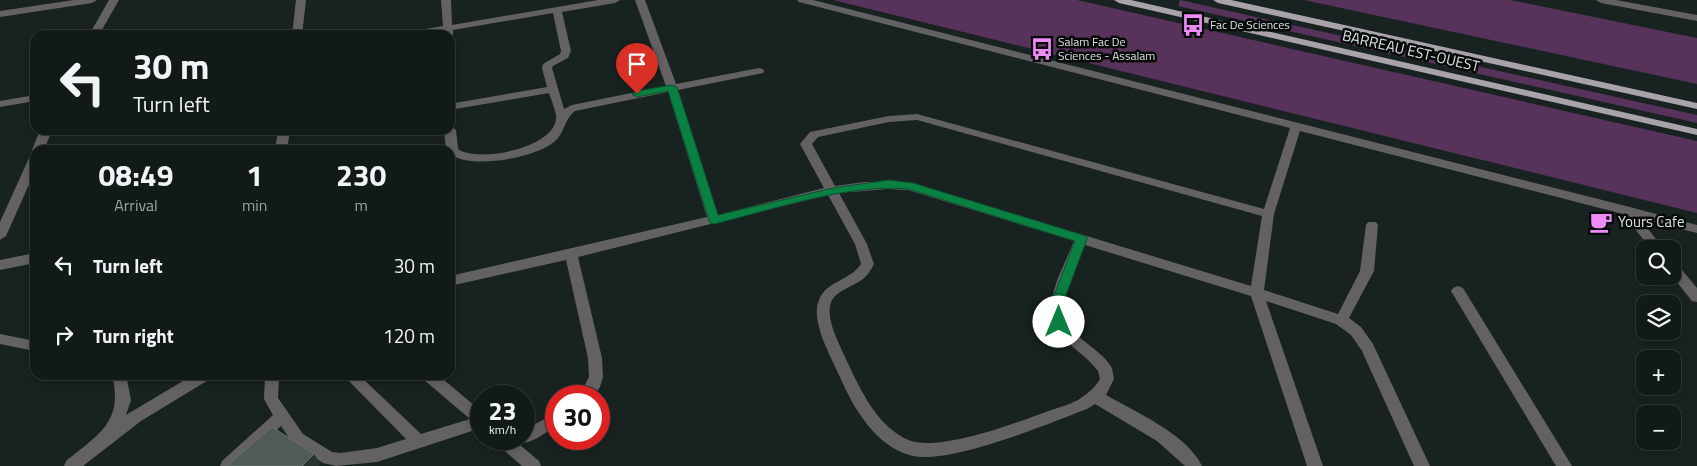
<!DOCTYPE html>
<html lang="en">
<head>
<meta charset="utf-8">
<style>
	:root { --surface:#121a18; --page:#1b2321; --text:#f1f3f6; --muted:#9ca1a2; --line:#313837 }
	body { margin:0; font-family:"Titillium Web",sans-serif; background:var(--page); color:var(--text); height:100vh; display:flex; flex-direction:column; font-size:19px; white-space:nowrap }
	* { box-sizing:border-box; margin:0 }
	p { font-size:16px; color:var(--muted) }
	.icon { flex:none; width:28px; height:28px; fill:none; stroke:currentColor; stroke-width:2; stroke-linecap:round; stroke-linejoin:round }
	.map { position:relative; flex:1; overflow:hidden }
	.details { position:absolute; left:30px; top:145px; width:425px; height:235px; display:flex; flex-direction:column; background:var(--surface); border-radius:15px; box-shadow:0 2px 8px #0003,0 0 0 1px var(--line) }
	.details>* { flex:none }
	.top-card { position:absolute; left:30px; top:30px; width:425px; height:105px; border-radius:15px; box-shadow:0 2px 8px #0003,0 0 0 1px var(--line); background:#121a18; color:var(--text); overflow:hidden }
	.tools { position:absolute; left:1636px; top:240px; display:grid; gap:10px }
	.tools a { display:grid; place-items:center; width:45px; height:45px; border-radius:10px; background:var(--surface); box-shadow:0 2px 8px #0003,0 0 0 1px var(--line); font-size:25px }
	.speed { position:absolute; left:470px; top:385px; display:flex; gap:10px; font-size:25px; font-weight:700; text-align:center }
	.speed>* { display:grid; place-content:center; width:65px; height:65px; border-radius:50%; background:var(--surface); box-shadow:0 2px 8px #0003,0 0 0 1px var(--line); line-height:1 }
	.speed small { font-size:12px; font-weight:400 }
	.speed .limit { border:8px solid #d22; background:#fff; color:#111 }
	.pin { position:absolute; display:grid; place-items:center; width:42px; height:42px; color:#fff; margin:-51px -21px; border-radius:50% 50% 50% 0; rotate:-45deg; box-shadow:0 0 5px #0007 }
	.pin .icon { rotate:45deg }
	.me { position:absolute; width:55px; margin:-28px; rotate:0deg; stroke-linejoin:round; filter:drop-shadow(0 0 4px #0008) }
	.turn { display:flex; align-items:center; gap:18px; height:105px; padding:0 20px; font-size:22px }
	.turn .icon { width:65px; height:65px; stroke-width:2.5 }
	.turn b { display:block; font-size:35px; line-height:42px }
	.eta { display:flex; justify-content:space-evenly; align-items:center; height:85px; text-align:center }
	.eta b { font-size:30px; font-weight:700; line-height:35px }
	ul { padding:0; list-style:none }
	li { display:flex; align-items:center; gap:15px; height:70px; padding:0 20px }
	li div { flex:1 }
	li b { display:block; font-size:19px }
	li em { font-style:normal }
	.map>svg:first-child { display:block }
</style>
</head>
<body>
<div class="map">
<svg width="1697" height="466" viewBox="0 0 1697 466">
	<rect width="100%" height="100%" fill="#182220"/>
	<!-- green -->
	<g fill="#57325a">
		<path d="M833 0H1077L1697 141V213Z"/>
		<path d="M1180 0 1697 115V123L1178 6Z"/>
		<path d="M1304 0H1510L1697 38V84Z"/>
	</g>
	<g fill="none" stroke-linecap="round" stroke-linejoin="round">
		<!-- minor -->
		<g fill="#646164" fill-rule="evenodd">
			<path d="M74 0H97L92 3 0 17V11Z"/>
			<path d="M109 0H119L99 35H89Z"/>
			<path d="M296 0H306L302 35H292Z"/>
			<path d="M441 0H451L452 25 598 0H620L615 3 562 12 571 51 568 58 553 66 552 68 564 109 572 105 666 86 635 0H645L676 84 759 68 763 69 764 71 763 73 678 90 718 215 824 188 800 144 810 132 889 116 917 114 1264 209 1290 128 799 2 797 0H813L1626 206 1697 225V233L1640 219 1664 249H1651L1623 214 1300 131 1274 214 1264 290 1338 314 1360 271 1366 225 1368 222H1376L1378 225 1374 271 1349 318 1361 327 1373 344 1430 466H1414L1362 351 1351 335 1336 324 1266 301 1323 466H1307L1251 296 1085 245C1077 265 1064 288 1064 311 1063 333 1099 347 1110 365 1113 369 1113 374 1114 379L1106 395C1135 412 1187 434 1202 466H1185L1157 441 1095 404 1087 409C1047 424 953 464 913 456 875 447 853 407 839 375 830 355 810 320 819 300 826 281 851 280 861 264L855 244 828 195 578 257 602 358 603 377 600 387 594 396H579L589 377 588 358 566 260 450 286V276L707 217 668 92 575 111C564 119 565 133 554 142 535 158 470 170 450 154V150H446L444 130H450V89L455 92V103L547 87 542 68 543 64 560 54 561 51 553 13 453 30V35L450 37V35H443V32L425 35H403L408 32 443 26ZM549 93C551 100 557 112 556 119 553 149 476 163 458 149L456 130 452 127 455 124V109ZM917 120 1262 216 1251 286 909 182H865L835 186 812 144 818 137 889 122ZM887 189 908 190 1074 241C1064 268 1038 307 1059 333 1070 347 1087 356 1098 371L1100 379C1095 388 1087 394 1078 400 1069 405 1056 408 1046 412 1015 423 935 454 906 439 874 423 859 386 844 355 838 341 824 316 832 300 838 290 854 286 863 279 868 275 871 270 874 264L867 244 839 193Z"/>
			<path d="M1596 0H1616L1697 15V21L1601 3Z"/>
			<path d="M35 95V101L0 107V101Z"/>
			<path d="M40 130H52L44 150H35L34 153 32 150Z"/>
			<path d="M278 130H290L287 150H275Z"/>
			<path d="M35 154V171L6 236 0 240V222L29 158Z"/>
			<path d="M35 253V263L0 270V260Z"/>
			<path d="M1672 262 1677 264 1697 288V302L1692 301 1672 276Z"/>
			<path d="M1458 286 1463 288 1572 466H1556L1451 291 1453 288Z"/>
			<path d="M0 334 35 341V351L0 344Z"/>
			<path d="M112 375H126L131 400 126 415 193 375H212L210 379 141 421 83 466H64L66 461C98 435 124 422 112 375Z"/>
			<path d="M265 375H279L278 398 303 434 332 452 341 453 377 448 406 439 343 375H359L421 434 470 419 423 379 421 375H438L481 411V428L377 462 336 466 323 463 293 444 281 426 239 466H220L222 461 273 415 264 399Z"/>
			<path d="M556 413V426C546 432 530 446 519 442L517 439H524V430Z"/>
			<path d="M494 439H513L539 461 541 466H522L497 444Z"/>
		</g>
		<!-- primary -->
		<g fill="#a9a2aa" fill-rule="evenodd">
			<path d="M1114 0H1131L1697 129V135L1119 3Z"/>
			<path d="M1213 0H1231L1697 103V109L1218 3Z"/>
		</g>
	</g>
	<!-- shaded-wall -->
	<path fill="#293331" d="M314 454 321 464 319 466H302Z"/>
	<!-- building -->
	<path fill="#505b59" stroke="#66706e" d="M272 427 314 454 302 466H227Z"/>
	<!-- route -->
	<path fill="#0b8043" stroke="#07532c" d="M672 85 677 87 718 215 833 188 889 180 913 183 1086 236 1087 239 1063 303 1065 322 1063 326H1054L1051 303 1075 241 908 189C851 183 771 210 714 224L710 223 668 91 637 97 632 94 637 91Z"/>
	<!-- icons -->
	<defs>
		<symbol id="bus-bare" viewBox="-9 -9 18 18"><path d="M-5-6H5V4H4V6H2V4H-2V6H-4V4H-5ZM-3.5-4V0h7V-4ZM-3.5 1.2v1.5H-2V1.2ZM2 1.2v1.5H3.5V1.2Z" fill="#ef8bf7" stroke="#060a09" stroke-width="2.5" paint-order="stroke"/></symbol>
		<symbol id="cafe-bare" viewBox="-9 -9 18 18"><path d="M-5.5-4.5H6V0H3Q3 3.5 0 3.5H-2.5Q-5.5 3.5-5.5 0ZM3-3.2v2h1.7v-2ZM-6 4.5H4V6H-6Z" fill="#ef8bf7" stroke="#060a09" stroke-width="2.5" paint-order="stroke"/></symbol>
	</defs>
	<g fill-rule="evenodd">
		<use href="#bus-bare" x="1177" y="9" width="32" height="32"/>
		<use href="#bus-bare" x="1026" y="33" width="32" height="32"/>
		<use href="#cafe-bare" x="1585" y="206" width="32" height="32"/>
	</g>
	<g text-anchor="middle" stroke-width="5" stroke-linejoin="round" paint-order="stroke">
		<!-- far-poi labels -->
		<g font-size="12" fill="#dbe1e0" stroke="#060a09" text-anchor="start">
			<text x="1210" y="29">Fac De Sciences</text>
			<text x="1058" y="46">Salam Fac De<tspan x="1058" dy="14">Sciences - Assalam</tspan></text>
		</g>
		<!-- street labels -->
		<g font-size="15" fill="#dbe1e0" stroke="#060a09">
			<text transform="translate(1411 51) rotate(13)" y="5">BARREAU EST-OUEST</text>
		</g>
		<!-- poi labels -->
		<g font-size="15" fill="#dbe1e0" stroke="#060a09" text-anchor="start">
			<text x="1618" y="227">Yours Cafe</text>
		</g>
	</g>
</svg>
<div class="tools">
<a><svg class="icon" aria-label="search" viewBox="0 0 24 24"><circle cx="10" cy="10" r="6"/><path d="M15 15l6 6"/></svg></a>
<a><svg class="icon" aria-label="layers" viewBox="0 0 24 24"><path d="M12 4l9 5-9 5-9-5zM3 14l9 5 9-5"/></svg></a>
<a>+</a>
<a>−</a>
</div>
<div class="speed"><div>23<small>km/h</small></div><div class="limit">30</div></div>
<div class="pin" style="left:637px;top:94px;background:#d93025"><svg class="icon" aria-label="arrive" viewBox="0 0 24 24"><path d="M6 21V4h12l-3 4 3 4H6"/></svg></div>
<svg class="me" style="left:1059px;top:322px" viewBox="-20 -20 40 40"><circle r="19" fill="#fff"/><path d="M0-13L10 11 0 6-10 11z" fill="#0b8043"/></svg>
<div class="top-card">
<div class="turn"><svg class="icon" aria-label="left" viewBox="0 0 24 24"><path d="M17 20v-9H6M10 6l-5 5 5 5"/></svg><div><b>30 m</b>Turn left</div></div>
</div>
<section class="details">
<div class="eta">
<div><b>08:49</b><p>Arrival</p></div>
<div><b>1</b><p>min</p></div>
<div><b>230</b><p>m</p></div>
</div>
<ul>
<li><svg class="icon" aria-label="left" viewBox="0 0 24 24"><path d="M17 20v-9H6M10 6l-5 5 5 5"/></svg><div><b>Turn left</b></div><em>30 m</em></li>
<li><svg class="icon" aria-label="right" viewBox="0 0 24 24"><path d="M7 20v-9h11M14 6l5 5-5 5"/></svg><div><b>Turn right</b></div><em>120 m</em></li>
</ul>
</section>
</div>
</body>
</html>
